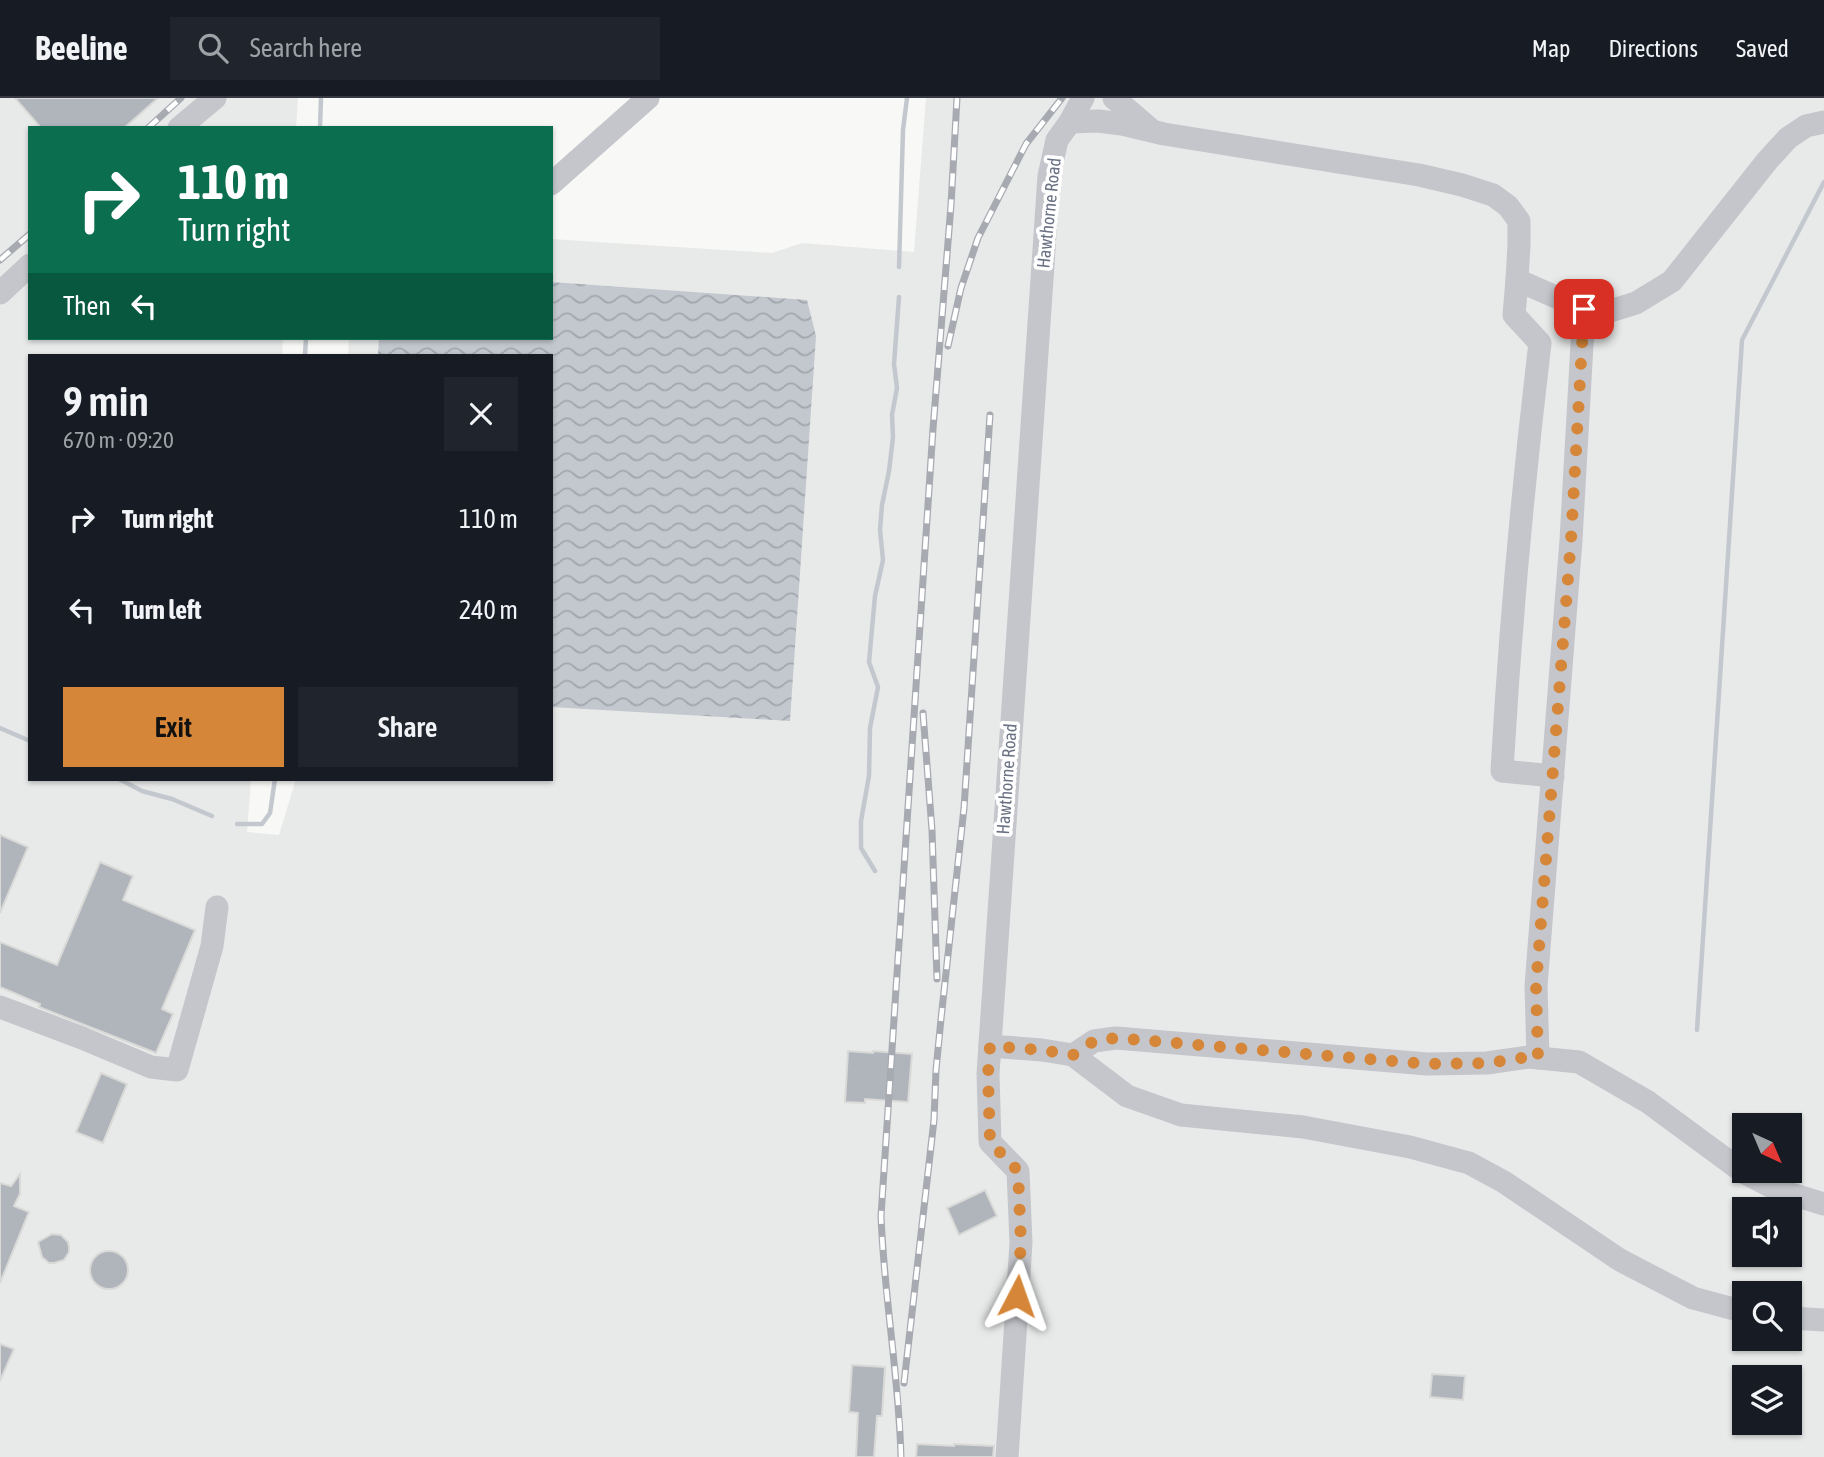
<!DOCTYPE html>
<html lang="en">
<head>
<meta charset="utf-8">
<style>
	:root { --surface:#171b24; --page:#20242c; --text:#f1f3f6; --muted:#9ea1a6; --line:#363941; --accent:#d68638 }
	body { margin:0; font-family:"Asap Condensed",sans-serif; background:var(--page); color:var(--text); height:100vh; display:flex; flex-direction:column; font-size:26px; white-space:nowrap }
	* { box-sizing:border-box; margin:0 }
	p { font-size:23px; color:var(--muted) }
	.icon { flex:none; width:38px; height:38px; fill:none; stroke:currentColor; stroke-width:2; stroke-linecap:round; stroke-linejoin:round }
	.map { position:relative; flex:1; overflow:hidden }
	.sheet { position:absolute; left:28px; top:256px; width:525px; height:427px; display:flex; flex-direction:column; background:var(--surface); border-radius:0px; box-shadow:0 2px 5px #0004 }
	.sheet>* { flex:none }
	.guide { position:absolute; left:28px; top:28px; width:525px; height:214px; border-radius:0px; box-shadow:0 2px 5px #0004; background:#0b6e4f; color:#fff; overflow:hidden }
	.needle { width:46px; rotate:136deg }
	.controls { position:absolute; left:1732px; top:1015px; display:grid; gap:14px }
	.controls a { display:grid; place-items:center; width:70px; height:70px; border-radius:0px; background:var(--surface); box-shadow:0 2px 5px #0004; font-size:35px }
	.pin { position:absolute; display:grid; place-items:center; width:60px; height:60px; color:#fff; margin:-30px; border-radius:14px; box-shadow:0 4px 10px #0006 }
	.me { position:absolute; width:77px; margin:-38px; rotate:4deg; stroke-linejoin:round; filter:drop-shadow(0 0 5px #0008) }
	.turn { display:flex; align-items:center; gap:24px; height:147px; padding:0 35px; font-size:32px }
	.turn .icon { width:91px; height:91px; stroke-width:2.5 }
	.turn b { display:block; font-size:49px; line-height:60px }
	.then { display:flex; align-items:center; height:66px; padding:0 35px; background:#0003; gap:14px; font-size:26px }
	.round { display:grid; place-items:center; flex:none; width:74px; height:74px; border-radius:0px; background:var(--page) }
	.overview { display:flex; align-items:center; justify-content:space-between; height:119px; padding:0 35px }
	h1 { font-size:42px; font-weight:600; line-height:52px }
	.primary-button { display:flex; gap:14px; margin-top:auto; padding:14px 35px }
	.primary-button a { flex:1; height:80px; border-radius:0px; background:var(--accent); color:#111; font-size:28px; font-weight:600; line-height:80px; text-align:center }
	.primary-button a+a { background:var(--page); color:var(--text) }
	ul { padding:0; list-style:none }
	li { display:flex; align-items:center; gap:21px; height:91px; padding:0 35px }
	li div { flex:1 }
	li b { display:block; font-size:26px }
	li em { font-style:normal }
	header { display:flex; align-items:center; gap:42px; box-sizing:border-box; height:98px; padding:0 35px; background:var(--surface); border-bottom:2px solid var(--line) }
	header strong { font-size:33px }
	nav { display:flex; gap:38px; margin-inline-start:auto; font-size:24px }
	.search { width:490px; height:63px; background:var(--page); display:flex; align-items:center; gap:18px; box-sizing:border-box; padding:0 24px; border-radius:0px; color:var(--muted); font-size:26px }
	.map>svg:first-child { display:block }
</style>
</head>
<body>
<header>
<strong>Beeline</strong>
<div class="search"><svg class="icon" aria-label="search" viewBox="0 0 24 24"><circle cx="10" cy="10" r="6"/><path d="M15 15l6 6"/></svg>Search here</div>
<nav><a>Map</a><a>Directions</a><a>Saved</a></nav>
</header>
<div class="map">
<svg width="1824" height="1359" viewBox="0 0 1824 1359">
	<defs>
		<pattern id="water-waves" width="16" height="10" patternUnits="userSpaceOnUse" patternTransform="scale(1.75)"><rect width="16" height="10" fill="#c3c8cf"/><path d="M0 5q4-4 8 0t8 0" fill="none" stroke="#a2a7ae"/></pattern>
	</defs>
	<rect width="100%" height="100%" fill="#f8f8f6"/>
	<!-- built -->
	<path fill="#e8e9e9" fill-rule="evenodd" d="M0 0H298L296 30H30V240H283L282 257H30V681H251L247 734 279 737 296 681H551V257H348L349 240H551V141L772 155 802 145 914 154 926 0H1824V1359H0ZM1745 1027H1790V1073H1745ZM1745 1111H1790V1157H1745ZM1745 1195H1790V1241H1745ZM1745 1279H1790V1325H1745Z"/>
	<!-- water -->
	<path fill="url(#water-waves)" d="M551 184 807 202 816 238 790 623 551 609V257H378L379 240H551Z"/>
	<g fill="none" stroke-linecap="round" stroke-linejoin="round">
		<!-- stream -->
		<g stroke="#c3c8cf" stroke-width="4.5">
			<path d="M320 30 321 0"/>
			<path d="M899 169 903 32 907 0"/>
			<path d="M305 257 306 240"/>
			<path d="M0 630 30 643"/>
			<path d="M119 681 142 693 172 701 212 718"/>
			<path d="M237 726H262L270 715 275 681"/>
			<path d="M875 773 861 750V723L869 678 870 630 878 589 869 564 875 498 883 462 880 432 882 407 889 373 893 339 892 317 897 290 894 266 899 199"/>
			<path d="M1697 932 1742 242 1824 84"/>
		</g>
	</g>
	<!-- building -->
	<g fill="#b0b4bb" stroke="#d9dad8" stroke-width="2">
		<path d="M15 0H158L124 30H41Z"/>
		<path d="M0 737 28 749 0 815Z"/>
		<path d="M100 764 133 778 123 802 195 832 162 911 173 916 156 955 39 909 40 906 0 889V844L57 867Z"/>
		<path d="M848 953 873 955V953L912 956 908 1004 865 1001V1005L845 1004Z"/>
		<path d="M101 975 127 986 103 1045 76 1034Z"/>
		<path d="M20 1076V1096L14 1108 29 1114 0 1185V1085L11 1088Z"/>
		<path d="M985 1092 997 1118 959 1137 947 1110Z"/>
		<path d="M52 1136 61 1137 68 1144 69 1149V1154L64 1162 54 1165H49L42 1159 38 1144Z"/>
		<circle cx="109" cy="1172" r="19"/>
		<path d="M0 1246 14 1251 0 1283Z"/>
		<path d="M852 1267 885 1269 882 1318H877L874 1359H856L858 1315 849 1314Z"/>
		<path d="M1432 1276 1465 1278 1463 1302 1430 1299Z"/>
		<path d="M917 1346 954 1348V1346L994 1348 993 1359H916Z"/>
	</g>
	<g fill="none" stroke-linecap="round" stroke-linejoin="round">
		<!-- minor -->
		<g stroke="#c4c6cb" stroke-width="23">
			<path d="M1114 0 1149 30"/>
			<path d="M1070 24 1098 23 1122 26 1164 36 1419 77 1462 87 1493 97 1508 108 1519 123V147L1517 182 1597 217 1636 205 1672 183 1767 63 1788 40 1806 28 1824 24"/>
			<path d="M179 30 215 0"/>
			<path d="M551 86 648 0"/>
			<path d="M1517 182 1514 217 1540 245C1523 387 1510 530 1502 673L1553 678"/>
			<path d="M0 195 30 167"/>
			<path d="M0 909 82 940 151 969 177 972 212 848 217 809"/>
			<path d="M990 948 1042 952 1073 957 1127 998 1181 1017 1303 1029 1410 1049 1469 1065 1504 1084 1620 1162 1693 1200 1745 1214"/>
			<path d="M1073 957 1094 943 1116 940 1427 966 1487 965 1529 959 1579 964 1648 1004 1743 1074 1778 1092 1824 1106"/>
			<path d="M1538 960 1536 888 1571 442 1584 211"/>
			<path d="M1790 1220 1824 1222"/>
			<path d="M1007 1359 1021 1145 1018 1073 990 1044 988 976 1049 78 1057 42 1070 24 1083 0"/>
		</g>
		<defs>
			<g id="rail">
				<path d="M148 30 181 0"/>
				<path d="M0 162 30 136"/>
				<path d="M948 248 961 190 978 140 1026 46 1062 0"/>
				<path d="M923 615 932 732 937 881"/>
				<path d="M904 1285 934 1022 936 972 941 921 964 710 990 317"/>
				<path d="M901 1359C899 1278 884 1199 881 1118L933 331 951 107 957 0"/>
			</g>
		</defs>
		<!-- rail casing -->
		<use href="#rail" stroke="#a7aab1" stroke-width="7"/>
		<!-- rail -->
		<use href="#rail" stroke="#fff" stroke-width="4.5" stroke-dasharray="13" stroke-linecap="butt"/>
	</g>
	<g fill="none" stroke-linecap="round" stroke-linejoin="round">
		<!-- route -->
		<path stroke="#d68638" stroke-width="12" stroke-dasharray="0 21.6" d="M1017 1198 1021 1145 1018 1073 990 1044 988 976 990 948 1042 952 1073 957 1094 943 1116 940 1427 966 1487 965 1529 959 1538 960 1536 888 1571 442 1584 211"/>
	</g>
	<g text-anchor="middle" stroke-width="7" stroke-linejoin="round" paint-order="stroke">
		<!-- street labels -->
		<g font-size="18" fill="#6a7284" stroke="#fff">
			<text transform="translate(1049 115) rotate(-84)" y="6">Hawthorne Road</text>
			<text transform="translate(1007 681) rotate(-86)" y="6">Hawthorne Road</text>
		</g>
	</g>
</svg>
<div class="controls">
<a><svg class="needle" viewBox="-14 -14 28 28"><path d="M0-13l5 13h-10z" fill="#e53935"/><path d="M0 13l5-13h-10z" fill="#9ea1a6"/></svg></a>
<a><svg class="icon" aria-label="sound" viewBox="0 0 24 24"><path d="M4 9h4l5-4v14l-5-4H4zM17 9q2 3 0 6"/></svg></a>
<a><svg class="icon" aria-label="search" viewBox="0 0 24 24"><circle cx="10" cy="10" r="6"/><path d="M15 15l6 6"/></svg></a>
<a><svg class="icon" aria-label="layers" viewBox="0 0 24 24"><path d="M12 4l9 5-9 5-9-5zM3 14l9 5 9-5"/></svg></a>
</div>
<div class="pin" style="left:1584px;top:211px;background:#d93025"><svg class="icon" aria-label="arrive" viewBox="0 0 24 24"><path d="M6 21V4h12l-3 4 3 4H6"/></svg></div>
<svg class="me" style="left:1017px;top:1198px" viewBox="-20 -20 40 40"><path d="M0-17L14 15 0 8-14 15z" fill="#d68638" stroke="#fff" stroke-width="4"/></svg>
<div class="guide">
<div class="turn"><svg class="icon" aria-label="right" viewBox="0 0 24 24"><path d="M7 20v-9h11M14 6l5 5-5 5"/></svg><div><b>110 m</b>Turn right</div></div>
<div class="then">Then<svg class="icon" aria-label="left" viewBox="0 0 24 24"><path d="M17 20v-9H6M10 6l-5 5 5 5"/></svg></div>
</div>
<section class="sheet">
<div class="overview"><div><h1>9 min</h1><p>670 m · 09:20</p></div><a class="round"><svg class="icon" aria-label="close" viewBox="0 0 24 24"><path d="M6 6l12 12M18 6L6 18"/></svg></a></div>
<ul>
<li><svg class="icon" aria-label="right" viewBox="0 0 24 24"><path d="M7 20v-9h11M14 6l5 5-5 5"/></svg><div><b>Turn right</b></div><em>110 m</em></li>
<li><svg class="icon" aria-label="left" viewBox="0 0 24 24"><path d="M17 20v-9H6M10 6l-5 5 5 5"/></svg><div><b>Turn left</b></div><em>240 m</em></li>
</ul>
<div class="primary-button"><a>Exit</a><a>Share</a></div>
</section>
</div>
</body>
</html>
